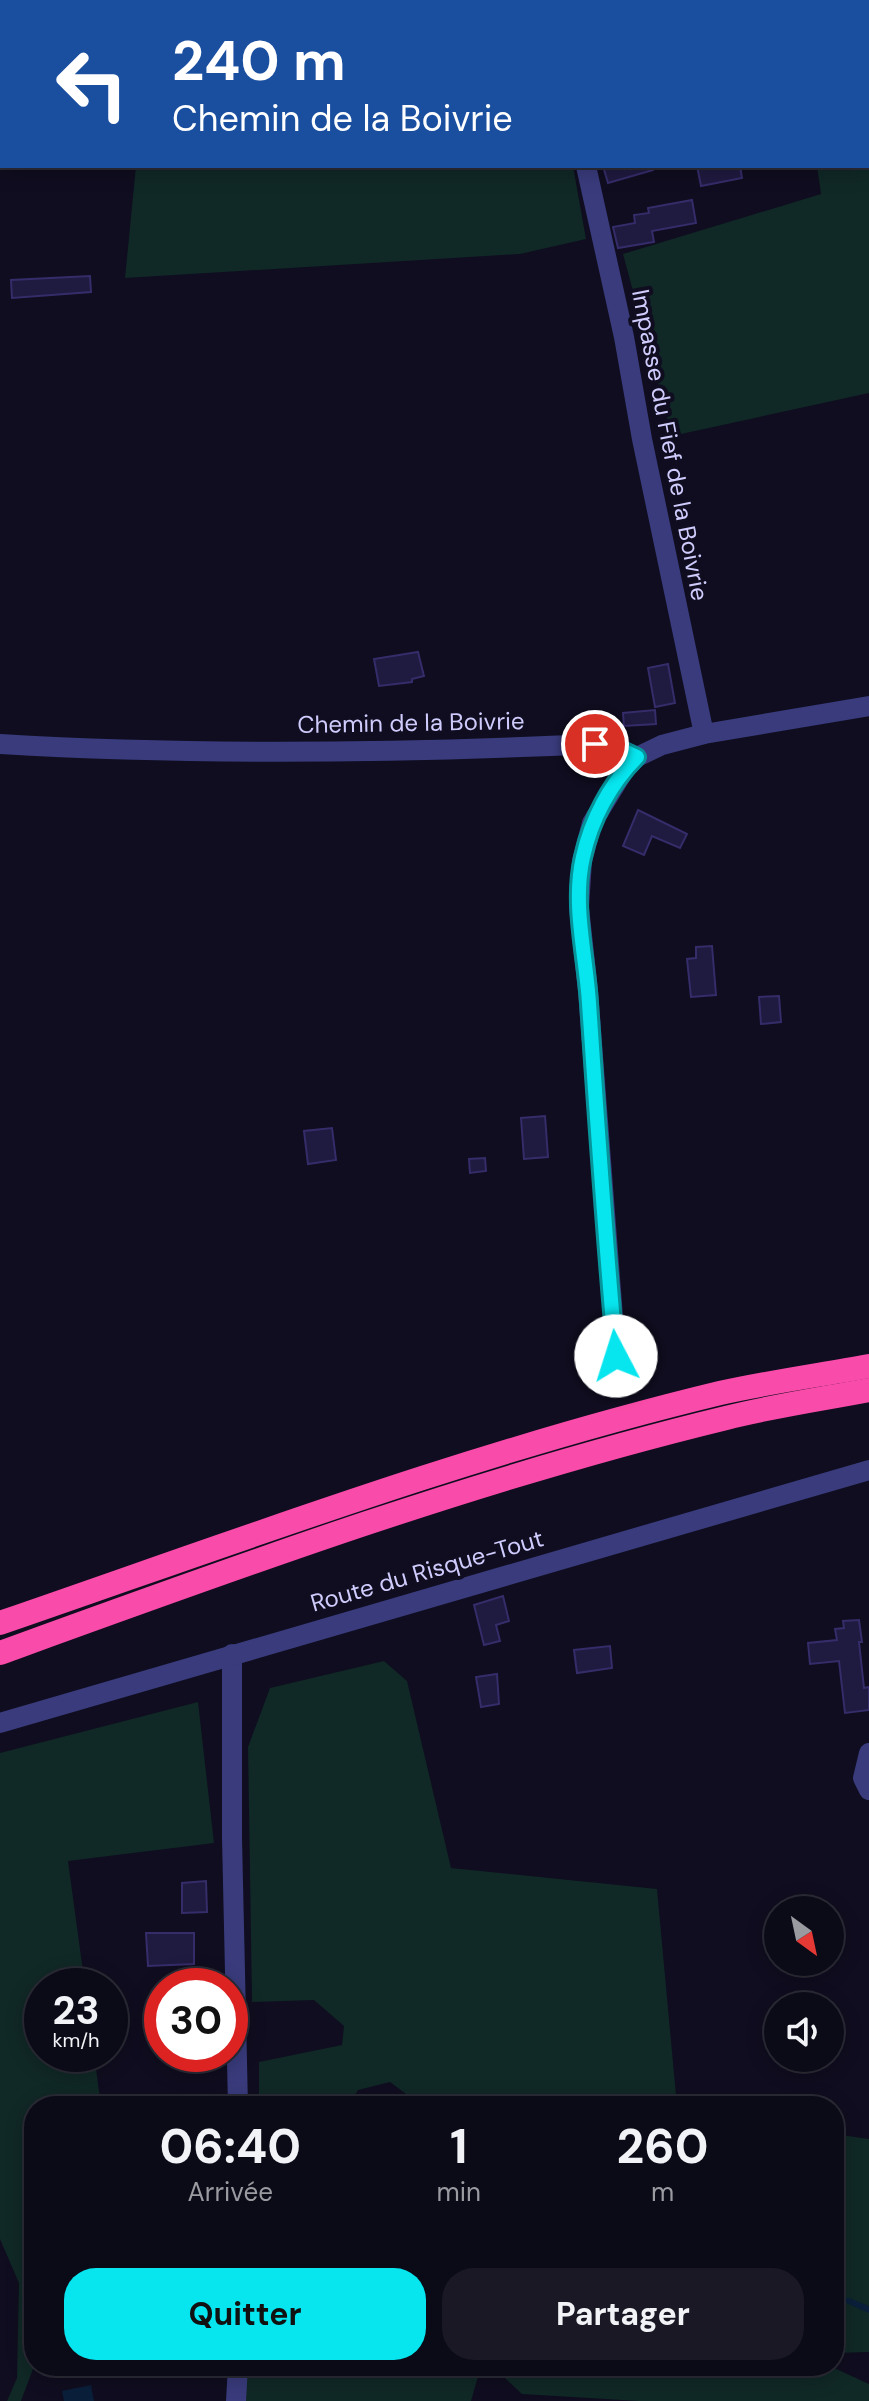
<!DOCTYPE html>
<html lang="fr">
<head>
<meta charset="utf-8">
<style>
	:root { --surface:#0b0a17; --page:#191824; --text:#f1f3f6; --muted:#9a9aa1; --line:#2b2b36; --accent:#07e5ee }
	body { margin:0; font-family:"DM Sans",sans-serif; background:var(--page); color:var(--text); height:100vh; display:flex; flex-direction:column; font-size:30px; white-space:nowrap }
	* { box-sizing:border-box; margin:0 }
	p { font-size:26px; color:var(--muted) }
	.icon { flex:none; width:44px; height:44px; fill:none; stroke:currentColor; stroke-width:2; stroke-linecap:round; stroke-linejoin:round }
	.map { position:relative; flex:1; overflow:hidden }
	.drawer { position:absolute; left:24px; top:2096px; width:820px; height:280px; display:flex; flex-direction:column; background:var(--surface); border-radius:32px; box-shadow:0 4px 20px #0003,0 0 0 2px var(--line) }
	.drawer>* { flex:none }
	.banner { position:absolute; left:0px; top:0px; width:870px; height:168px; box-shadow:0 4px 20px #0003,0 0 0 2px var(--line); background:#1a4fa0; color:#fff; overflow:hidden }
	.needle { width:52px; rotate:147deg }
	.buttons { position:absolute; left:764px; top:1896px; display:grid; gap:16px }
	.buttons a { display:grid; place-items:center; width:80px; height:80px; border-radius:50%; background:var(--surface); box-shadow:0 4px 20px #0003,0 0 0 2px var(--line); font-size:40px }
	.speed { position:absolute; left:24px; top:1968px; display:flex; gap:16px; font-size:40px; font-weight:700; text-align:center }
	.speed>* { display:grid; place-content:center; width:104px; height:104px; border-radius:50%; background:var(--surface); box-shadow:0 4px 20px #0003,0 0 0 2px var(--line); line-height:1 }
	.speed small { font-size:20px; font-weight:400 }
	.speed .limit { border:12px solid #d22; background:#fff; color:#111 }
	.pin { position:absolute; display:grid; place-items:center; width:68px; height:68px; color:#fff; margin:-34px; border:4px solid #fff; border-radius:50%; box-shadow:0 2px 8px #0007 }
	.me { position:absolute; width:88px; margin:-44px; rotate:355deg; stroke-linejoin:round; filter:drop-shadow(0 0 6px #0008) }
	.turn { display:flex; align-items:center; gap:28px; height:168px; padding:0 40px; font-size:36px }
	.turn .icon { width:104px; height:104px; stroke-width:2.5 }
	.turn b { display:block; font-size:56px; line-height:68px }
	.eta { display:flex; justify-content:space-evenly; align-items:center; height:136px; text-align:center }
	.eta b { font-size:48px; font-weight:700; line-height:56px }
	.cta { display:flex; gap:16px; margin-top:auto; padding:16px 40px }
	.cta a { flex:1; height:92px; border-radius:32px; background:var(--accent); color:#111; font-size:32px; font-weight:700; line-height:92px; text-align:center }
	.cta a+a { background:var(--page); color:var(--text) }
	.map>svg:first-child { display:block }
</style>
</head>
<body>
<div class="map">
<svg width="869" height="2401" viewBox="0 0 869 2401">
	<rect width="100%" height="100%" fill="#0f0d1f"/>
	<!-- green -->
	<g fill="#102826">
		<path d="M154 0H869V393L672 436 623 254 821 194 817 166H868V2H153Z"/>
		<path d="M136 166H573L586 239 520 254 125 278Z"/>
		<path d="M384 1661 407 1681 451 1868 657 1889 677 2106H422L390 2082 358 2090 349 2106H259V2062L342 2045 344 2026 314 2000 252 2002 248 1747 270 1688Z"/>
		<path d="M198 1702 214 1843 68 1861 85 1986H42V2054H94L101 2106H34V2366L21 2401H7L17 2378 19 2283 0 2239V1753Z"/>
		<path d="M834 2134 869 2139V2352L834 2353Z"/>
		<path d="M61 2366H214L212 2375Z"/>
		<path d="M248 2366H481L471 2401H241Z"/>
		<path d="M492 2366H830L869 2384V2401H639L522 2394Z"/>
	</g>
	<!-- water -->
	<g fill="#0a1f3a">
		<path d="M842 2298H849L869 2306V2313L846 2303 838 2310 834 2319V2307Z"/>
		<path d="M91 2385 94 2401H64L62 2391Z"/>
	</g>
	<!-- building -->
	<g fill="#1f1a3f" stroke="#352c6a" stroke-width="2">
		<path d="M603 166H652L653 170 608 183Z"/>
		<path d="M697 166H740L742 178 701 186Z"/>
		<path d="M692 200 696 223 652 231 654 242 618 248 613 227 635 223 634 215 649 213 648 208Z"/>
		<path d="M90 276 91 292 12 298 11 280Z"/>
		<path d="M418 652 424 676 412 679V682L379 686 374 659Z"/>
		<path d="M668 664 675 703 655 707 648 668Z"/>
		<path d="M655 710 656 724 624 726 623 713Z"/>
		<path d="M638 810 687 834 680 848 652 836 644 855 623 846Z"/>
		<path d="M712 946 716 995 691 997 687 959 696 958V947Z"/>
		<path d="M779 996 781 1022 761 1024 759 997Z"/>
		<path d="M545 1116 548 1157 524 1159 521 1118Z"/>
		<path d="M332 1128 336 1160 308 1164 304 1131Z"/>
		<path d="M485 1158 486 1171 470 1173 469 1159Z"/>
		<path d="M503 1596 509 1621 496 1625 500 1641 484 1645 474 1605Z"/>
		<path d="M859 1620 862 1642H859L864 1688 869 1687V1710L845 1713 839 1661 810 1664 808 1643 837 1640 835 1629 844 1628 843 1621Z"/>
		<path d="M610 1646 612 1668 577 1673 574 1650Z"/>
		<path d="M497 1674 499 1704 481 1707 476 1677Z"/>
		<path d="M206 1881 207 1912 182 1913V1883Z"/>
		<path d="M146 1933H194V1964L148 1966Z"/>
	</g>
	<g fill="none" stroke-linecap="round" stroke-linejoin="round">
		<!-- minor -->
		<g stroke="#393b7c" stroke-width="20">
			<path d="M586 166 624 337 642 439 704 734"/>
			<path d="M0 744C198 756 397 753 595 744L618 748 637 757"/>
			<path d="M616 1356 588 991 579 907 582 861 592 823 625 769 637 757 662 745 704 734 869 706"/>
			<path d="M232 1654V1838L238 2106"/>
			<path d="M0 1723 869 1470"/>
			<path d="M869 1753 863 1778 869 1790"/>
			<path d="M236 2401 238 2366"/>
		</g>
		<!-- highway -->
		<g stroke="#f94ba9" stroke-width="24">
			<path d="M0 1623C238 1541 475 1452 720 1393 769 1382 820 1375 869 1366"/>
			<path d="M0 1653C239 1566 479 1478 726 1418 773 1406 822 1399 869 1390"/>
		</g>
	</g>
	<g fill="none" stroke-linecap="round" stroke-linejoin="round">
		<defs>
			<path id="route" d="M595 744 618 748 637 757C610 784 591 820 583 857 572 904 586 955 589 1003 597 1121 605 1238 616 1356"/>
		</defs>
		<!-- route casing -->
		<use href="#route" stroke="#05959b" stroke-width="20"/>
		<!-- route -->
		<use href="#route" stroke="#07e5ee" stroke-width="14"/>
	</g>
	<g text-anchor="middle" stroke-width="8" stroke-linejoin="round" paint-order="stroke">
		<!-- street labels -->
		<g font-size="24" fill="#cfccfd" stroke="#0f0d1f">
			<text transform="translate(670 445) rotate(79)" y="8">Impasse du Fief de la Boivrie</text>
			<text transform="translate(411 723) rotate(-1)" y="8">Chemin de la Boivrie</text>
			<text transform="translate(427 1571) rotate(-16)" y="8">Route du Risque-Tout</text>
		</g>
	</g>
</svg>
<div class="buttons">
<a><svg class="needle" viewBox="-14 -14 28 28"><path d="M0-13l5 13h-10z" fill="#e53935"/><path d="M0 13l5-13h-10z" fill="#9a9aa1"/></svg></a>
<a><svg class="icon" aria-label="sound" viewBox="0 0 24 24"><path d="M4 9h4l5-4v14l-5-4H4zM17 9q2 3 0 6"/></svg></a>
</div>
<div class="speed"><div>23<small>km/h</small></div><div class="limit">30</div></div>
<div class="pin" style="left:595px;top:744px;background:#d93025"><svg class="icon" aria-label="arrive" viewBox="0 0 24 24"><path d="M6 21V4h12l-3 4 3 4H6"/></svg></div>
<svg class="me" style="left:616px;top:1356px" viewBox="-20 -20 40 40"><circle r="19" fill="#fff"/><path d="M0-13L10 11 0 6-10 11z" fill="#07e5ee"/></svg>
<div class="banner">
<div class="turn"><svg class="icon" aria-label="left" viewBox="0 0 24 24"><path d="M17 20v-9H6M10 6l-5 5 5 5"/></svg><div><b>240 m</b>Chemin de la Boivrie</div></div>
</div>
<section class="drawer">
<div class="eta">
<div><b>06:40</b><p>Arrivée</p></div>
<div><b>1</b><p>min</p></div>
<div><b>260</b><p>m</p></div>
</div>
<div class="cta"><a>Quitter</a><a>Partager</a></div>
</section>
</div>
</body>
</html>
